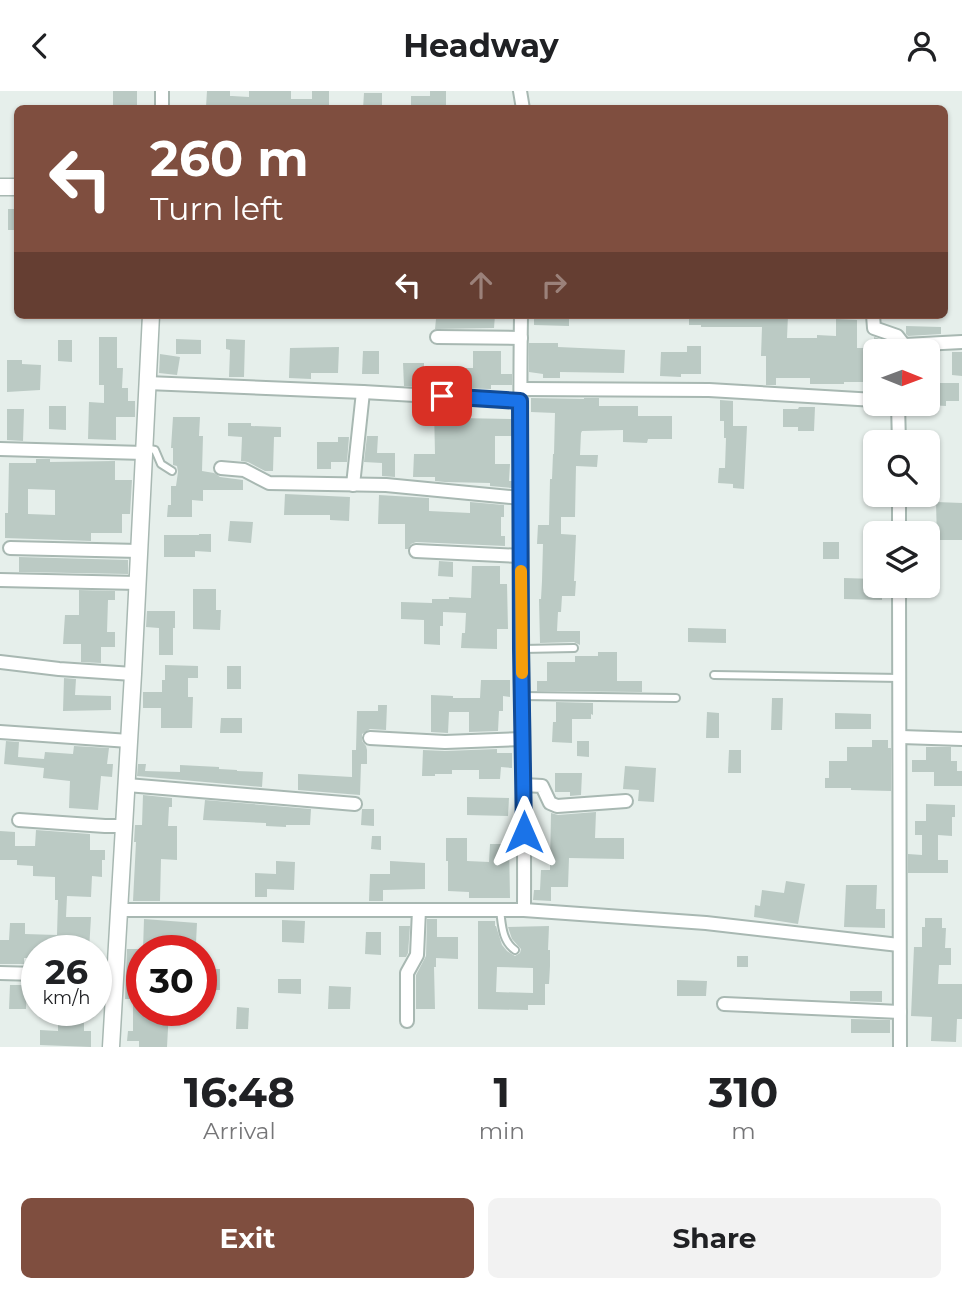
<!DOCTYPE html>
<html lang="en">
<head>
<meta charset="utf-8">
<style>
	:root { --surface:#fff; --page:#f2f2f2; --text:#202124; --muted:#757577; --accent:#7f4e3f }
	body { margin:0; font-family:Montserrat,sans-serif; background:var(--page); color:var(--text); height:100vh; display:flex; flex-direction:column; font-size:26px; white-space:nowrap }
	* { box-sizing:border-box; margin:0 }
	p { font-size:23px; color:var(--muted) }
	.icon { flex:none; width:38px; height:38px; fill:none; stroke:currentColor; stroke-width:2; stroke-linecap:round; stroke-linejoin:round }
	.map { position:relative; height:956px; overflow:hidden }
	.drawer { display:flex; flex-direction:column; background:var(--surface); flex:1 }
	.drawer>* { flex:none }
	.banner { position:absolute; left:14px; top:14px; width:934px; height:214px; border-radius:10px; box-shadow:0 2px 5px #0004; background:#7f4e3f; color:#fff; overflow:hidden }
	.needle { width:46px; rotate:91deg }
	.controls { position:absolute; left:863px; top:248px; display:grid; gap:14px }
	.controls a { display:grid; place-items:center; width:77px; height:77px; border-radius:10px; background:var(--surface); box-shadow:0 2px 5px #0004; font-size:35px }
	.speed { position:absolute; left:21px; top:844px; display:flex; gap:14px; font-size:35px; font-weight:700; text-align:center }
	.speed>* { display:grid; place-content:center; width:91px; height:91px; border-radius:50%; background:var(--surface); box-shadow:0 2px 5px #0004; line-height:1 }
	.speed small { font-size:18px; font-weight:400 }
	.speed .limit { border:10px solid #d22; background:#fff; color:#111 }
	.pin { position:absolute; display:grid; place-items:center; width:60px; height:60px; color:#fff; margin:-30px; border-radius:14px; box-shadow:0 4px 10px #0006 }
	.me { position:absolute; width:77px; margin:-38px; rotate:0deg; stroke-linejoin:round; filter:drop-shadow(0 0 5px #0008) }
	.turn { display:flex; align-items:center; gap:24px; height:147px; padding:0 21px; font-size:32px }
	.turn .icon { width:91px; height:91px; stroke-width:2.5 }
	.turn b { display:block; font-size:49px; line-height:60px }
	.lanes { display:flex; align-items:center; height:66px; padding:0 21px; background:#0003; justify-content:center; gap:35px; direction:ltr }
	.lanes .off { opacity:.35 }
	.eta { display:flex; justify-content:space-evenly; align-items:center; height:119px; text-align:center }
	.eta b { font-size:42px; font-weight:700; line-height:49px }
	.button { display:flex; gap:14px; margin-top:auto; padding:14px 21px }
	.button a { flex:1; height:80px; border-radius:10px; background:var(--accent); color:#fff; font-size:28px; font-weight:700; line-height:80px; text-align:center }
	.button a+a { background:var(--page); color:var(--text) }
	header { display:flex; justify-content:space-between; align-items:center; height:91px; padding:0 21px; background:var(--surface); font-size:32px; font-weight:700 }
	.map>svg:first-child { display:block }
</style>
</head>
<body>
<header><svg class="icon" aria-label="back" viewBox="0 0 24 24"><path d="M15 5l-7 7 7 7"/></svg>Headway<svg class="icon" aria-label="person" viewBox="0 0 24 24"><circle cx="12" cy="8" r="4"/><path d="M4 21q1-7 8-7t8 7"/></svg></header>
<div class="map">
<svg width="962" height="956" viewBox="0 0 962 956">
	<rect width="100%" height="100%" fill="#e6efeb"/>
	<!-- building -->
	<g fill="#bbcac4" fill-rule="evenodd">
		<rect x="113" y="0" width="24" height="18"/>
		<path d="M207 0H230V5H232L249 6V0H291V8H312V0H329V18L206 16Z"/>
		<path d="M430 0H446V18H411V5H430Z"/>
		<path d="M364 2H382V18H363Z"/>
		<rect x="8" y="118" width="10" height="21"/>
		<path d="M455 224H495L494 237 435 238 436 228H454Z"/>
		<path d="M534 224H569V235L534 234Z"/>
		<path d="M689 224H788L787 247H817V244L836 245V228L857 229V257H870L869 291H844V293H810V287H776V294H766V265H761L762 236H701V234H689Z"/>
		<path d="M906 235 941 236V243L908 245 906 243Z"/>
		<path d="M99 246H117V277H123L122 297H128V310H135V326H116V349L88 348 89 311 104 312V294H99Z"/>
		<path d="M874 246 892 252V261L874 260Z"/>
		<path d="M176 248 201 249V263H176Z"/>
		<path d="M226 248 245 249 244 286H229L230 259 226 258Z"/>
		<path d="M58 249H72V271L58 270Z"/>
		<path d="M529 252H558V256L625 259 624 282 560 281V287H543V283L529 281Z"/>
		<path d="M687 255H701V283H681V286L660 285 661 261H687Z"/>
		<path d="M339 256 338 282H311V288L289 287 290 257Z"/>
		<path d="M363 260H379V283H362Z"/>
		<path d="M473 260H501V283H512V294H491V298L452 297 453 277H473Z"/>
		<path d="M952 261H962V285L952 284Z"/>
		<path d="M160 263 180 266 177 284 159 282Z"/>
		<path d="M7 269H22V273L41 274 40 299 7 301Z"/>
		<path d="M403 272H424V296L404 295Z"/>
		<path d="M928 292H959V310H946V315L928 314Z"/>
		<path d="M531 307 584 308V307H599V315H638V325H672V348H648L647 352 623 351V339L582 340 581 342 580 364H598L597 376 576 375 575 426H561V443L576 444 574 490H576L575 505H562L561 521H558L557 540H580V554L574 551 540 552 539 508H541L542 490 543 453H537L538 434H549L550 388H552L553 363H554L555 322 531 321Z"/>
		<path d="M720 309 733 310V335H747L744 398 733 397V393L718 392 719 377H725L726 347H724V330H720Z"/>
		<path d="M49 315H66V339L49 338Z"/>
		<path d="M799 316H815L814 340H798V336H783V318H798Z"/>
		<path d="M434 317 459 318 458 327 512 328V345H495V373H510L509 390H512V397L490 395V392L445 391 435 390V386H413L414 363H435Z"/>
		<path d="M7 318H24L23 350 7 349Z"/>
		<path d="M173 326H200L199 345H203L202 380 214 382 220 386 243 389V399H203V410L192 409V426H167L168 414H171V395H176L178 381 177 375 173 374V357H171Z"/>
		<path d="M228 332H251V335L281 336V346H274L273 380H265L248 371 241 370 242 346 228 345Z"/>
		<path d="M367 345H378L377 362H395V386L382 385V372L364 371Z"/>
		<path d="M338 346H349L347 371H331V378H317V351H338Z"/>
		<path d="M36 368H50V371L115 370V389H132L130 423H122V442H91V450L5 447V422H8L9 372H36ZM28 398 55 399V424L28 423Z"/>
		<path d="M285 403 350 406 349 430 330 429V424H284Z"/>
		<path d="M379 404 429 407V420L470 422V411L504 414V426H501V445H505V455L416 451 411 453 408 458H405V433H378Z"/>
		<path d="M936 411 962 412V449H937Z"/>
		<path d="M230 430 253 431 251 452 228 450Z"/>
		<path d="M199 443H211V461L195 460V466H164V444H199Z"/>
		<rect x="823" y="451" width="16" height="17"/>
		<path d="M19 466 128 469V483L19 481Z"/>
		<path d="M439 470 453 471V486L438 485Z"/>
		<path d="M472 475H500V493H507L508 538H497V558L461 557 462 542H465L466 522 443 521V535H440V554L424 553V529L401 528V511L432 512V508H449V506L471 507Z"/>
		<path d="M844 487 875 488V495H882V509L844 508Z"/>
		<path d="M193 498H216V519H221L220 539 193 538Z"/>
		<path d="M79 499 115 500V509H108L107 541H115V556H101V572L81 571V553H63L65 524H79Z"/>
		<path d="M147 520H175V537H173V564H159V537L146 536Z"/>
		<path d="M688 537 726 538V552L688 551Z"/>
		<path d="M598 561H617V590H642V601L537 600V590H547V571H575V565H598Z"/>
		<path d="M165 574 198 575V587H188V606H193L192 637H161V617H143V601H162V589H165Z"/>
		<rect x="227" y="575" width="14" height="23"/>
		<path d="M64 587 76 588 75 604 111 605V619L63 620Z"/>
		<path d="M481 589H510V606L503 605V620H499L498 640 469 641V621H449L448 642 431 641V604L453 605V607H480Z"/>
		<path d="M772 607H783L782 639H771Z"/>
		<path d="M556 611 593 612V624L591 623V628H572V652L552 651 553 631H556Z"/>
		<path d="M378 614H387L386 639 370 638 362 643V650L366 655 367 659V673H361L360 704 298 699V683L352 686V659H356L357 620H378Z"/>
		<path d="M707 621 719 622V647H706Z"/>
		<path d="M835 622 871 623V638H835Z"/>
		<path d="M221 627H242V642H220Z"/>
		<path d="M872 649H888V657H891V700L851 699V697H825V687H829V670H847V656H872Z"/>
		<path d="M6 650 19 651 18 666 44 668 45 661 73 663 74 655 109 657 107 673H113L112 686 101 685 98 719 69 717 70 690 43 687 44 677 4 673Z"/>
		<path d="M577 650H589V666L577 665Z"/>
		<path d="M926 656H951V670H957V680H962V695H934V681H912V669H926Z"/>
		<path d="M497 658V662H512V677L501 676 500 688H479V679H452V683H435V685H422L423 659 445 660Z"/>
		<path d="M729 659H741V682H728Z"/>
		<path d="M138 673H146L145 680 180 681V674L219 676V678L237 679V680L263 681 262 696 137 685Z"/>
		<path d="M625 675 656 677 654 711 638 710 639 699 623 698Z"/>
		<path d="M555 682H582L581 704 570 705V701H555Z"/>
		<path d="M143 704 172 707V716H169L168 735H177V769L161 768 160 810H133L136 751H134L135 734H142Z"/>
		<path d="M467 706 509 707 508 725 467 724Z"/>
		<path d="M205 709 311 718 310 734H286V736L266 735V732L203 729Z"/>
		<path d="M926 713 955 714V726H952V745L938 744V769H948V782H908V763L922 764V744H915V730H926Z"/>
		<path d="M362 718H374V735L361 734Z"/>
		<path d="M596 721 595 747H624V768L569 767 568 796H551V810L533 809 534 799H540L541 779H550L551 722 558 724Z"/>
		<path d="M36 739 90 743V759H105V769H102V786L92 785 91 806 67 805 66 826H91L89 859H37V867H24V873H0V849H9L10 832H25V843L57 844 58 809H55V786L33 785V775L17 774V769H0V740L15 741V755H35Z"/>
		<path d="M372 745H381V759L371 758Z"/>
		<path d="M446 747H467V770L489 771 490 753H509L510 807H469V801L448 800V770H446Z"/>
		<path d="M276 770 295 771 294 799 267 798V806H255V782L276 783Z"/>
		<path d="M390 770 425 772V798L383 799V810H369L370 783H390Z"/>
		<path d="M786 790 805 793 798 833 754 826 755 814 760 815 762 799 784 802Z"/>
		<path d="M846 794H877L876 818H885V837L844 836Z"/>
		<path d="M925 827H942V837H946L945 857H951V874H939L938 893H962V928H957L956 951 931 950 932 926 911 925 914 856H922V836H925Z"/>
		<path d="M144 828 197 832 196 852H166V853H161V859H143Z"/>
		<path d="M427 828H437V846H458V868L436 867V876H434L435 918H416V884L426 865Z"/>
		<path d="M282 829 305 830 304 852 282 851Z"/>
		<path d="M478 830H495V835H496L502 854 507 860 515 865 520 862 521 858 512 848 508 836 549 835 548 859H550V875L549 893H545V914H528V919L478 918ZM497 876 533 877V902L496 901Z"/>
		<path d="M399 835H410L408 862 406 866H399Z"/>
		<path d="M366 841H381V864L365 863Z"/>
		<path d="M127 858H142V919H169L167 956H139V950H127L128 940H133V908H125Z"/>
		<rect x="737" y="865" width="11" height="11"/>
		<rect x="207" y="878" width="13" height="21"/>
		<path d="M278 888H301V903L278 902Z"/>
		<path d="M677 889 707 890 706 905H677Z"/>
		<path d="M10 894H27L26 918H9Z"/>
		<path d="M329 895 351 896 350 918H328Z"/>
		<path d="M850 900H882V911L850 910Z"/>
		<path d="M237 916 249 917 248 938H236Z"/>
		<path d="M58 919H84V940H91V956L40 954V939L58 940Z"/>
		<path d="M851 928 890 929V942H851Z"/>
	</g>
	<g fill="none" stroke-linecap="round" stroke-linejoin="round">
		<defs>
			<g id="service">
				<path d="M145 357 155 359 161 373 172 380"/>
				<path d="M523 558 574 557"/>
				<path d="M714 584 900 587"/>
				<path d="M522 605 676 607"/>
				<path d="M500 819C502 834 502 850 515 859"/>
			</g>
			<g id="minor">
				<path d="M520 0 523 18"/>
				<path d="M162 18V0"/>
				<path d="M521 224C518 422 525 621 524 819"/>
				<path d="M873 224 874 237 897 245 904 254"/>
				<path d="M437 246 521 247"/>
				<path d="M903 261 904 254 962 251"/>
				<path d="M147 292 363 301 520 310"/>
				<path d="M521 298 709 299 875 309"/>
				<path d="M898 313 899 352"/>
				<path d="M0 358 144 362"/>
				<path d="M221 377 244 379 269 392 386 394 521 407"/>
				<path d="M353 394 363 301"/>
				<path d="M899 404V443"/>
				<path d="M10 457 139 460"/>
				<path d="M416 460 521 465"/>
				<path d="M0 489 138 492"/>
				<path d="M899 495 900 956"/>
				<path d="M0 571 59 578 133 583"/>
				<path d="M0 641 129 650"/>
				<path d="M901 646 962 648"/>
				<path d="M370 647 445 651 523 648"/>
				<path d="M127 694 355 713"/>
				<path d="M524 694 542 695 550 712 557 715 626 710"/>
				<path d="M19 729 105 735H125"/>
				<path d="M120 819H524L706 832 899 854"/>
				<path d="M0 882 37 883"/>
				<path d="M96 886H115"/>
				<path d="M724 913 900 921"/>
				<path d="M407 930V882L417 864 419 819"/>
			</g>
			<g id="tertiary">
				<path d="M0 96H18"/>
				<path d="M111 956 133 583 151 224"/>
			</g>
		</defs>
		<!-- service casing -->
		<use href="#service" stroke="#a8b8b2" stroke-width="10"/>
		<!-- minor casing -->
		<use href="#minor" stroke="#a8b8b2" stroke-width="16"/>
		<!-- tertiary casing -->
		<use href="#tertiary" stroke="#a8b8b2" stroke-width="19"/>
		<!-- service -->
		<use href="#service" stroke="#fff" stroke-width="6"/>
		<!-- minor -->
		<use href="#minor" stroke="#fff" stroke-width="12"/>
		<!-- tertiary -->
		<use href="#tertiary" stroke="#fff" stroke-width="16"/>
	</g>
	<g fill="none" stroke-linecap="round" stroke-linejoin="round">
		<defs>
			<path id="route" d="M442 305 520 310 521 558 524 741"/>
		</defs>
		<!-- route casing -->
		<use href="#route" stroke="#114b97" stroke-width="18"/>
		<!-- route -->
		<use href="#route" stroke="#1a73e8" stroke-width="12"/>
		<!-- slow -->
		<path stroke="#f59e0b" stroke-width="12" d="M521 480 522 582"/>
	</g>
</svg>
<div class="controls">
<a><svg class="needle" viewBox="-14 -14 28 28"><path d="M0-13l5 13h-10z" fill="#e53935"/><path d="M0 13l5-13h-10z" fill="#757577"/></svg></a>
<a><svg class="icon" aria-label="search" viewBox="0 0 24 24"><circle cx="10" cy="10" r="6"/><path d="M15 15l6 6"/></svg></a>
<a><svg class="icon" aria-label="layers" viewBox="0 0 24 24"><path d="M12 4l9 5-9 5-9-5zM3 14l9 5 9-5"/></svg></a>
</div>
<div class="speed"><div>26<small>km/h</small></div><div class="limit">30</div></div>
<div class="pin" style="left:442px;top:305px;background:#d93025"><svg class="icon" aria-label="arrive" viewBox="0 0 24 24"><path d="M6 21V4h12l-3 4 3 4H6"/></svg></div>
<svg class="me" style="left:524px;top:741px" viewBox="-20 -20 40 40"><path d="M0-17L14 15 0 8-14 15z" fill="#1a73e8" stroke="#fff" stroke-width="4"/></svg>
<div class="banner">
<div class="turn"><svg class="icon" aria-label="left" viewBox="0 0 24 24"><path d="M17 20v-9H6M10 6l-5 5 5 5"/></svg><div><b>260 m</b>Turn left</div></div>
<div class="lanes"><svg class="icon" aria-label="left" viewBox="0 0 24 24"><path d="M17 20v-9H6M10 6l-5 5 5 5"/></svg><svg class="icon off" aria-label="ahead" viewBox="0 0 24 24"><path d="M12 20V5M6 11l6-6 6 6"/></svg><svg class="icon off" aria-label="right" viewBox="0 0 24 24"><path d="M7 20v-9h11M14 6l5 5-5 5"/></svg></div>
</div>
</div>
<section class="drawer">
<div class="eta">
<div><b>16:48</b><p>Arrival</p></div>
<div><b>1</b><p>min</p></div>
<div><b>310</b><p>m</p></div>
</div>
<div class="button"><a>Exit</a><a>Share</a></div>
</section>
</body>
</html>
